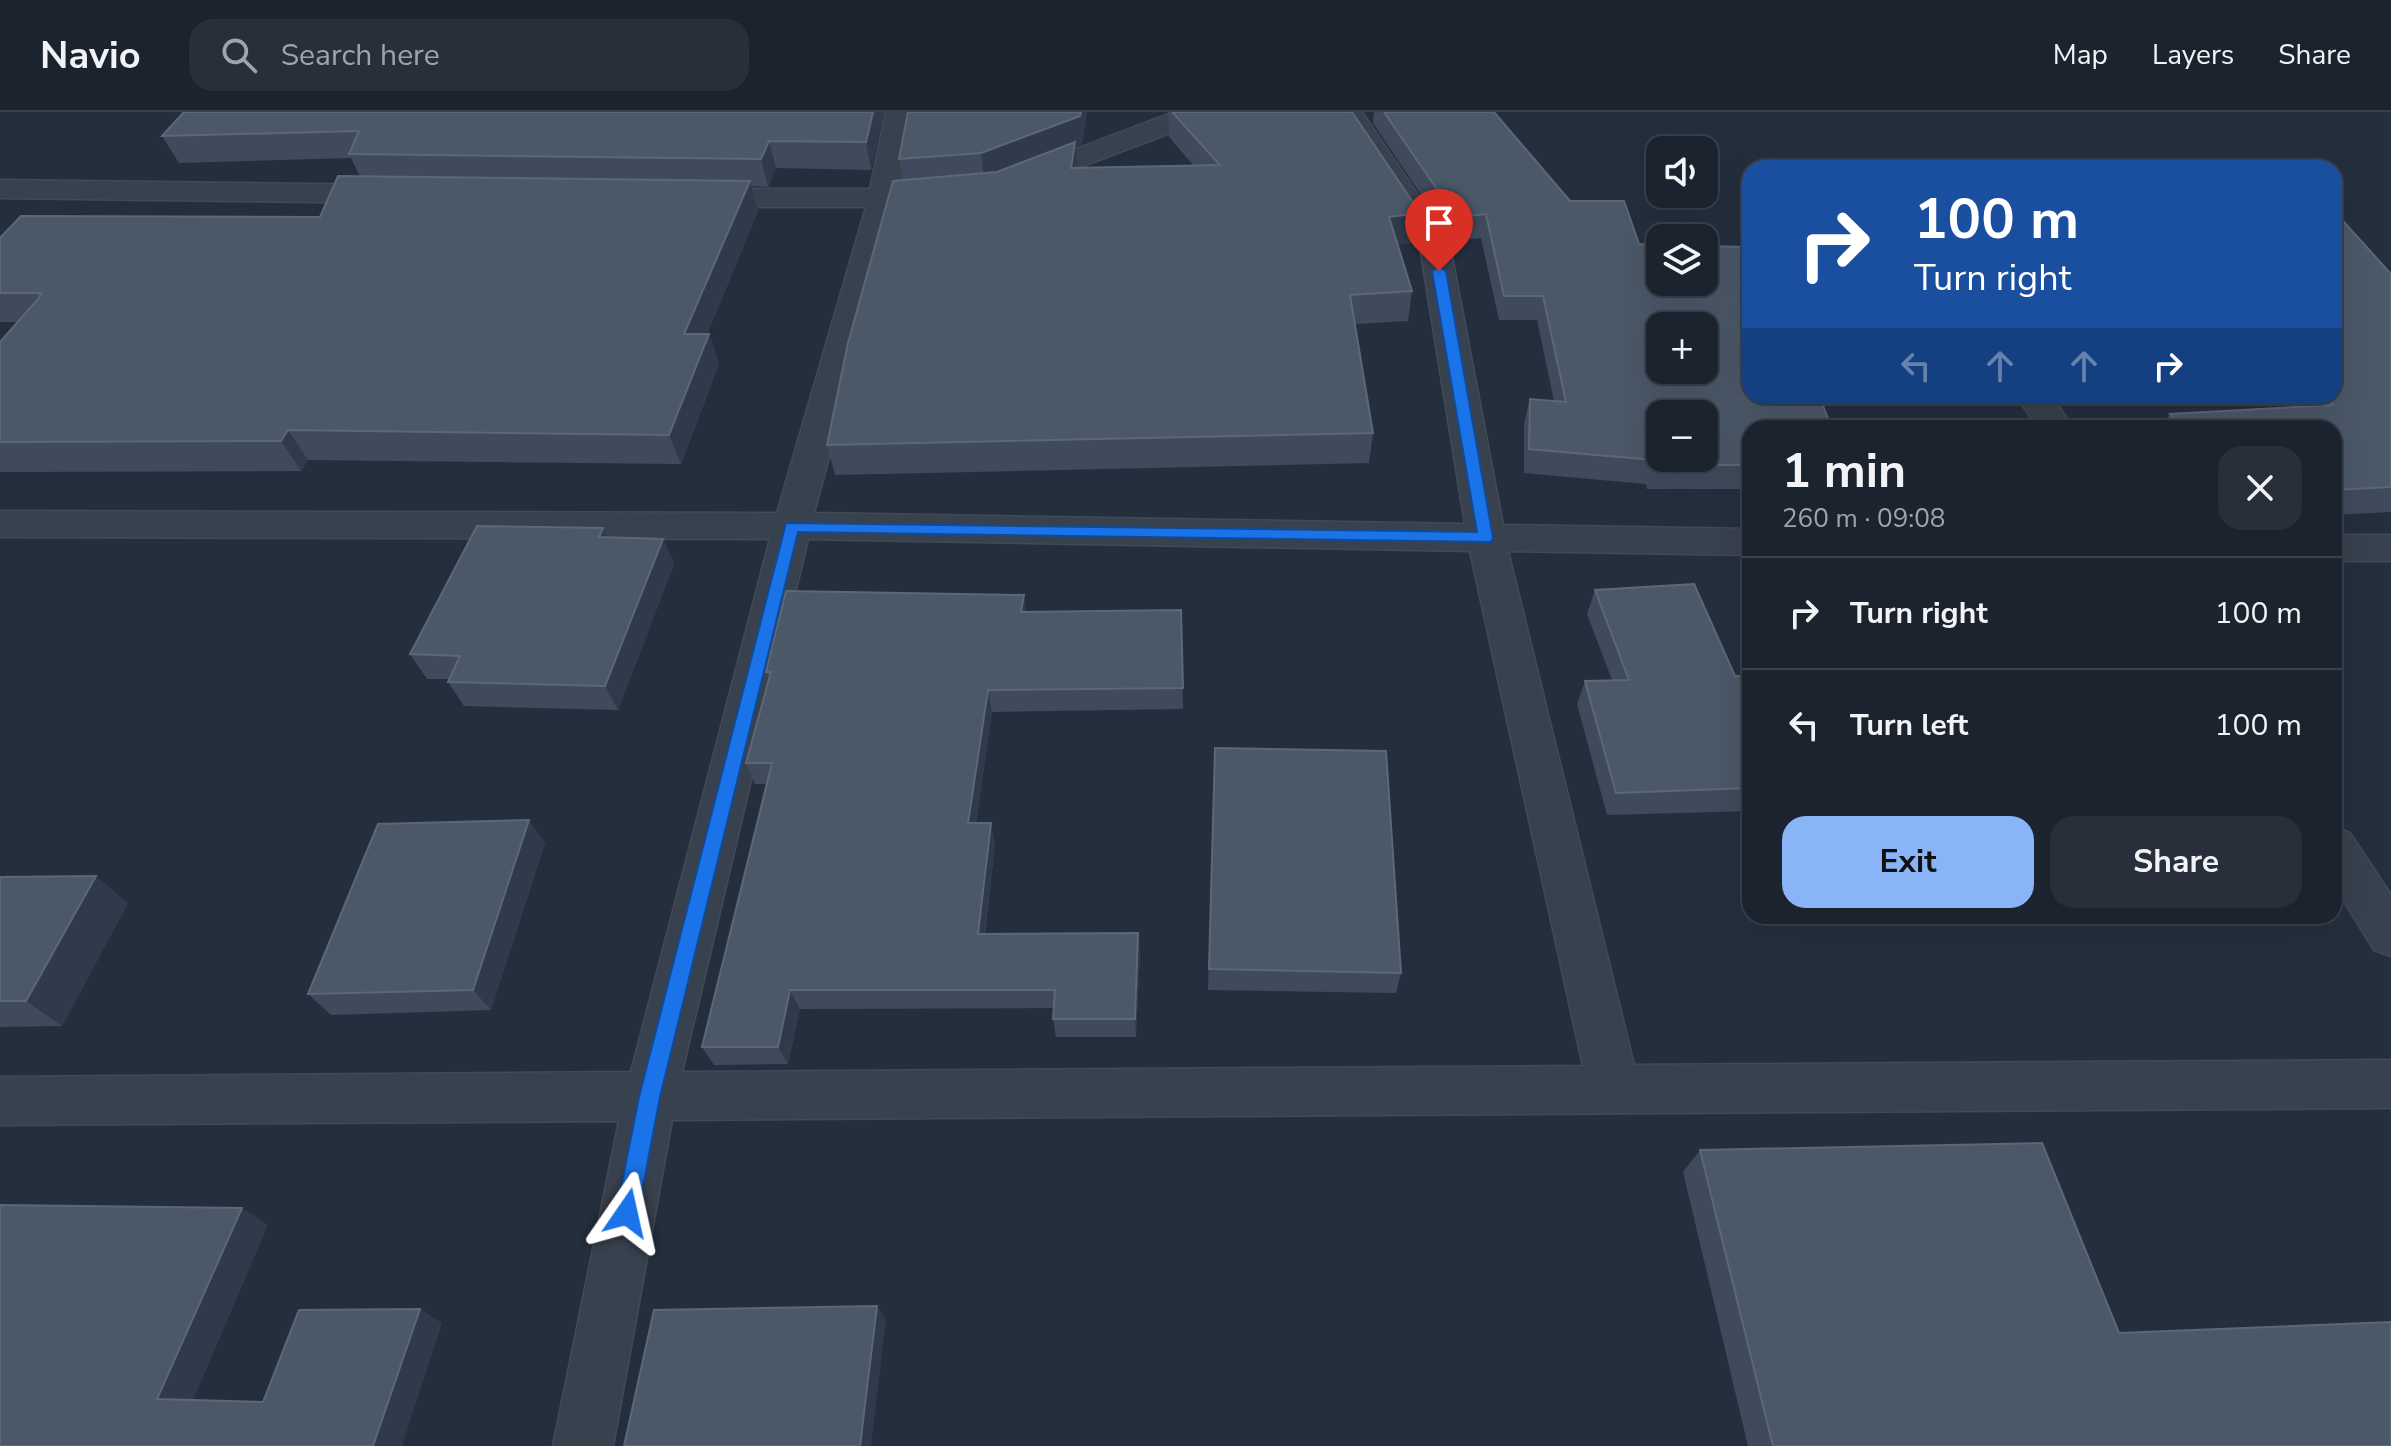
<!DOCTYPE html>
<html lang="en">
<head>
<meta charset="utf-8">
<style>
	:root { --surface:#1b232e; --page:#282f3a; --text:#f1f3f6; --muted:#a0a4aa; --line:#39404a; --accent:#8ab4f8 }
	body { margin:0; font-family:"Nunito Sans",sans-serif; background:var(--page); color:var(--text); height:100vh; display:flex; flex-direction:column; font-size:30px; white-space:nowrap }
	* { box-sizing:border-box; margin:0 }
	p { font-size:26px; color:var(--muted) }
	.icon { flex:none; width:44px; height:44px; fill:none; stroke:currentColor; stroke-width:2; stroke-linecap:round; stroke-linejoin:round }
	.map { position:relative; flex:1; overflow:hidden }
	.details { position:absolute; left:1742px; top:308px; width:600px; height:504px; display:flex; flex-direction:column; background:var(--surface); border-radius:24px; box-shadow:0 8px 32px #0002,0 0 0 2px var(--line) }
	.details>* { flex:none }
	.guide { position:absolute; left:1742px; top:48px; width:600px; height:244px; border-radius:24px; box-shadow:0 8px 32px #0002,0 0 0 2px var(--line); background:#1a4fa0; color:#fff; overflow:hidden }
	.buttons { position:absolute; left:1646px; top:24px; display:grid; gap:16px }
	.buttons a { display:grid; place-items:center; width:72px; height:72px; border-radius:16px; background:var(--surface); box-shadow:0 8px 32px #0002,0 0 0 2px var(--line); font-size:40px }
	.pin { position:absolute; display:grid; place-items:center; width:68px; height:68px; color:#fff; margin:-82px -34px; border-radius:50% 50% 50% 0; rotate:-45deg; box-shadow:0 0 8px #0007 }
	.pin .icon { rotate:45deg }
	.me { position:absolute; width:88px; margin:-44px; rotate:11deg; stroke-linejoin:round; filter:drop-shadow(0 0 6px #0008) }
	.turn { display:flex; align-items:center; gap:28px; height:168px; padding:0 40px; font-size:36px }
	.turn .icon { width:104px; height:104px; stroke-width:2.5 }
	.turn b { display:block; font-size:56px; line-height:68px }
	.lanes { display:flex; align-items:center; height:76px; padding:0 40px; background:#0003; justify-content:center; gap:40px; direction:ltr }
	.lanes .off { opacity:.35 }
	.round { display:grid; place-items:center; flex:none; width:84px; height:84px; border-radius:24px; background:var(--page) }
	.summary { display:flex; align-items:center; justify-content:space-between; height:136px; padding:0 40px }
	h1 { font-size:48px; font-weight:700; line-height:60px }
	.primary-button { display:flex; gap:16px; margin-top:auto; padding:16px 40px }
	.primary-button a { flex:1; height:92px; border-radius:24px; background:var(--accent); color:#111; font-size:32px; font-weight:700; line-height:92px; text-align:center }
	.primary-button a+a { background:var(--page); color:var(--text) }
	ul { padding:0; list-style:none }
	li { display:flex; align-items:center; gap:24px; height:112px; padding:0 40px; border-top:2px solid var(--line) }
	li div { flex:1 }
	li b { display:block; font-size:30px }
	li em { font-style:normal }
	header { display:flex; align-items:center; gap:48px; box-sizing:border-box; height:112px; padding:0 40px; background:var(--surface); border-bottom:2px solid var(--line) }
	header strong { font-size:38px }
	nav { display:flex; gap:44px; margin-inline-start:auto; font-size:28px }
	.search { width:560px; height:72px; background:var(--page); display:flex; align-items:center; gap:20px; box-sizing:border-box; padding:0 28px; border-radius:24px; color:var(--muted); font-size:30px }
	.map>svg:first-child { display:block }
</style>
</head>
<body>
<header>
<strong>Navio</strong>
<div class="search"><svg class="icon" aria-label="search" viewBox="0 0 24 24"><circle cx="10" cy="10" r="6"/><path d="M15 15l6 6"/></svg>Search here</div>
<nav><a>Map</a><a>Layers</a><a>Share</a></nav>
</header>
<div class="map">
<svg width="2391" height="1334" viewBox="0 0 2391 1334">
	<rect width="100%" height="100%" fill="#242f3e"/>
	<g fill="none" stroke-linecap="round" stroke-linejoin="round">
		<defs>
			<g id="minor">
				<path d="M886 0H914L900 77 921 80 925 86 921 92 896 95 814 401 1465 412 1419 129 1334 0H1362L1449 129 1503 413 1750 417V443L1508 439 1634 953 2391 948V996L672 1008 613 1334H553L619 1009 0 1013V965L631 960 770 427 0 425V399L777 401 866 95H694L683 92 679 86 683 80 694 77H870ZM808 427 1470 439 1583 954 682 960Z"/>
				<path d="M1174 0H1214L1210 6 1030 74 1020 77 1010 74 1005 68 1010 62Z"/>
				<path d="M0 68 390 73 401 76 405 82 401 88 390 91 0 86Z"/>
				<path d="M2016 284H2051L2074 316H2038Z"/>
				<rect x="2334" y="423" width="57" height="26"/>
				<path d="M2334 715 2350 721 2391 783V844L2374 838 2334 773Z"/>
			</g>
		</defs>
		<!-- minor casing -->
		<use href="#minor" stroke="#414a57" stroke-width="3"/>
		<!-- minor -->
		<use href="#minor" fill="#38414e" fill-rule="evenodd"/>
	</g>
	<!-- wall -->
	<g fill="#3f4b5c">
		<path d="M884 0 871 58 776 56 768 75 752 74 758 99 707 222H709L719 252 681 352 308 348 301 359 0 360V230L17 210H0V126L320 105 360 65 351 46 179 51 162 24Z"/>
		<path d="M908 0H1087L1082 32 1076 34 1077 56 1194 54 1169 25 1168 0H1352L1416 130 1398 133 1412 179 1408 209 1355 212 1373 321 1369 351 835 363 827 333 903 68 899 47Z"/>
		<path d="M1374 0H1494L1570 89 1639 132 1750 284H1902L1899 289 1820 288 1750 316V377H1647L1646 372 1524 361V311L1530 287 1554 289 1537 208H1499L1481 126 1452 129 1373 11Z"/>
		<path d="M2391 162V400L2334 403V316H2160L2170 302 2293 295 2285 284H2334Z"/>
		<path d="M607 426 663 427 674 452 618 598 464 594 448 570 449 567H427L410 542Z"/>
		<path d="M1595 478 1735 564H1750V699L1607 703 1577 592 1585 569 1612 568 1587 502Z"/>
		<path d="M1181 498 1183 597 992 600 976 711 995 732 985 822 1140 840 1136 925H1056L1053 907 1054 896 800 897 788 952 714 953 702 935 767 672H755L746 651 769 566 766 560 1026 500Z"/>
		<path d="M1215 636 1401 861 1396 881 1208 878Z"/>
		<path d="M545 731 491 898 331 903 308 882Z"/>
		<path d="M0 765 128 791 62 914 0 915Z"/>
		<path d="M1700 1038 2119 1221 2391 1334H1748L1683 1060Z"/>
	</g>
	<!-- shaded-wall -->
	<g fill="#2f3b4b">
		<path d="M873 0H884L871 58 866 30Z"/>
		<path d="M1081 0H1087L1082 32 1076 34 1078 60 984 68 981 41Z"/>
		<path d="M769 29 776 56 768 75 761 47Z"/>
		<path d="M750 69 758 99 694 252 684 222Z"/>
		<path d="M1420 101 1416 130 1385 135 1389 105Z"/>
		<path d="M709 222 719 252 681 352 669 323Z"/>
		<path d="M288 318 308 348 301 359 281 329Z"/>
		<path d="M603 416 614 441 599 425Z"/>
		<path d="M663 427 674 452 618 598 605 574Z"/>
		<path d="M1024 483 1027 505 1021 500Z"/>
		<path d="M988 578 992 600 973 731 968 711Z"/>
		<path d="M529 708 545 731 491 898 473 878Z"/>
		<path d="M991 711 995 732 982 841 978 822Z"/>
		<path d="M96 764 128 791 62 914 26 889Z"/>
		<path d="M1138 821 1140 840 1136 925 1135 907Z"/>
		<path d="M790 878 800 897 788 952 778 935Z"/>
		<path d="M242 1096 268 1113 188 1300 157 1287Z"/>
		<path d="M877 1194 886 1208 871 1334H860Z"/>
		<path d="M420 1197 442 1211 402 1334H373Z"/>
	</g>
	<!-- building -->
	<g fill="#4b5868" stroke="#5c6777" stroke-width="2" fill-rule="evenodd">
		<path d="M184 0H873L866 30 769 29 761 47 349 42 359 19 162 24Z"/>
		<path d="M908 0H1081L1080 4 981 41 899 47Z"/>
		<path d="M1172 0H1352L1420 101 1389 105 1412 179 1350 183 1373 321 827 333 848 231 893 69 997 60 1075 30 1071 56 1220 53Z"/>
		<path d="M1384 0H1494L1570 89H1624L1639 132 1660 133V170H1704V134L1750 135V284H1819L1832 316H1750V353H1656L1654 348 1529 337 1530 287 1566 290 1543 184H1504L1486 102 1456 105ZM1660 214H1704V258H1660ZM1660 302H1704V346H1660Z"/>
		<path d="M338 64 750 69 684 222H709L669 323 288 318 281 329 0 330V230L39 186 41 181H0V126L21 104 320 105Z"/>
		<path d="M2334 99 2391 162V375L2334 378V316H2181L2170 302 2333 293 2326 284H2334Z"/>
		<path d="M477 414 603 416 599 425 663 427 605 574 448 570 460 544 410 542Z"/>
		<path d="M1694 472 1735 564H1750V676L1616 681 1585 569 1629 568 1595 478Z"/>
		<path d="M786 479 1024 483 1021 500 1181 498 1183 576 988 578 968 711H991L978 822 1138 821 1135 907H1053L1055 878H790L778 935H702L772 651H746L771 560H766Z"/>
		<path d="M1215 636 1386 639 1401 861 1209 857Z"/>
		<path d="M529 708 473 878 308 882 378 712Z"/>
		<path d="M96 764 26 889H0V765Z"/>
		<path d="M2042 1031 2119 1221 2391 1210V1334H1773L1700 1038Z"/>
		<path d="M0 1093 242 1096 157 1287 263 1290 299 1198 420 1197 373 1334H0Z"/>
		<path d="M877 1194 860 1334H624L654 1198Z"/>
	</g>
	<!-- route -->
	<path fill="#1a73e8" stroke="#114b97" stroke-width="2" d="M1439 155 1446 159 1493 426 1491 430 798 420 660 985 638 1101 635 1109 627 1112 619 1109 616 1101 639 985 786 411 1477 420 1432 159Z"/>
</svg>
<div class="buttons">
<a><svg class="icon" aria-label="sound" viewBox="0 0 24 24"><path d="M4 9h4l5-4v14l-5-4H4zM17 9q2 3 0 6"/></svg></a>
<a><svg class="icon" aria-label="layers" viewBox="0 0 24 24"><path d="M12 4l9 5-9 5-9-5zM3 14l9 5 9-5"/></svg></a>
<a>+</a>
<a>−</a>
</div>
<div class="pin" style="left:1439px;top:159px;background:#d93025"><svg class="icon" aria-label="arrive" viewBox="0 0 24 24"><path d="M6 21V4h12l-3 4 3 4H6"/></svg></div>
<svg class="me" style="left:627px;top:1101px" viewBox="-20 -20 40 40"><path d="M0-17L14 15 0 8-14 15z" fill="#1a73e8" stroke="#fff" stroke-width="4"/></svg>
<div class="guide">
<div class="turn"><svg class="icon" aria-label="right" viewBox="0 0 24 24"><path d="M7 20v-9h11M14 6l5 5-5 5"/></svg><div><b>100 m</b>Turn right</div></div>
<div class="lanes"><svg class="icon off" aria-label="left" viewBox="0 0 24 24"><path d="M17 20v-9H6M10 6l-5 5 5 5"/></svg><svg class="icon off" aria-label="ahead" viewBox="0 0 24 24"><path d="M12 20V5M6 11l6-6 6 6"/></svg><svg class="icon off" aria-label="ahead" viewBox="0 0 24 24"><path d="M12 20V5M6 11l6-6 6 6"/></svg><svg class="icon" aria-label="right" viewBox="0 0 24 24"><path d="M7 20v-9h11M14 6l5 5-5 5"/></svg></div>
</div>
<section class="details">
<div class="summary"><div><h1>1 min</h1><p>260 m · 09:08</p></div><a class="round"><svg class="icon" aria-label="close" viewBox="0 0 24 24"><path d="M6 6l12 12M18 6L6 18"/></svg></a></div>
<ul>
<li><svg class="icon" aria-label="right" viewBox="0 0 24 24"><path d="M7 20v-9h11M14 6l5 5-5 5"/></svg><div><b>Turn right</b></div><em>100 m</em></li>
<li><svg class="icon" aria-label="left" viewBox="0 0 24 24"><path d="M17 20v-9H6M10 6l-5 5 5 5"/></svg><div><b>Turn left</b></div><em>100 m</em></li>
</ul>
<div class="primary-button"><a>Exit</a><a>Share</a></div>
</section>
</div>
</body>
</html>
